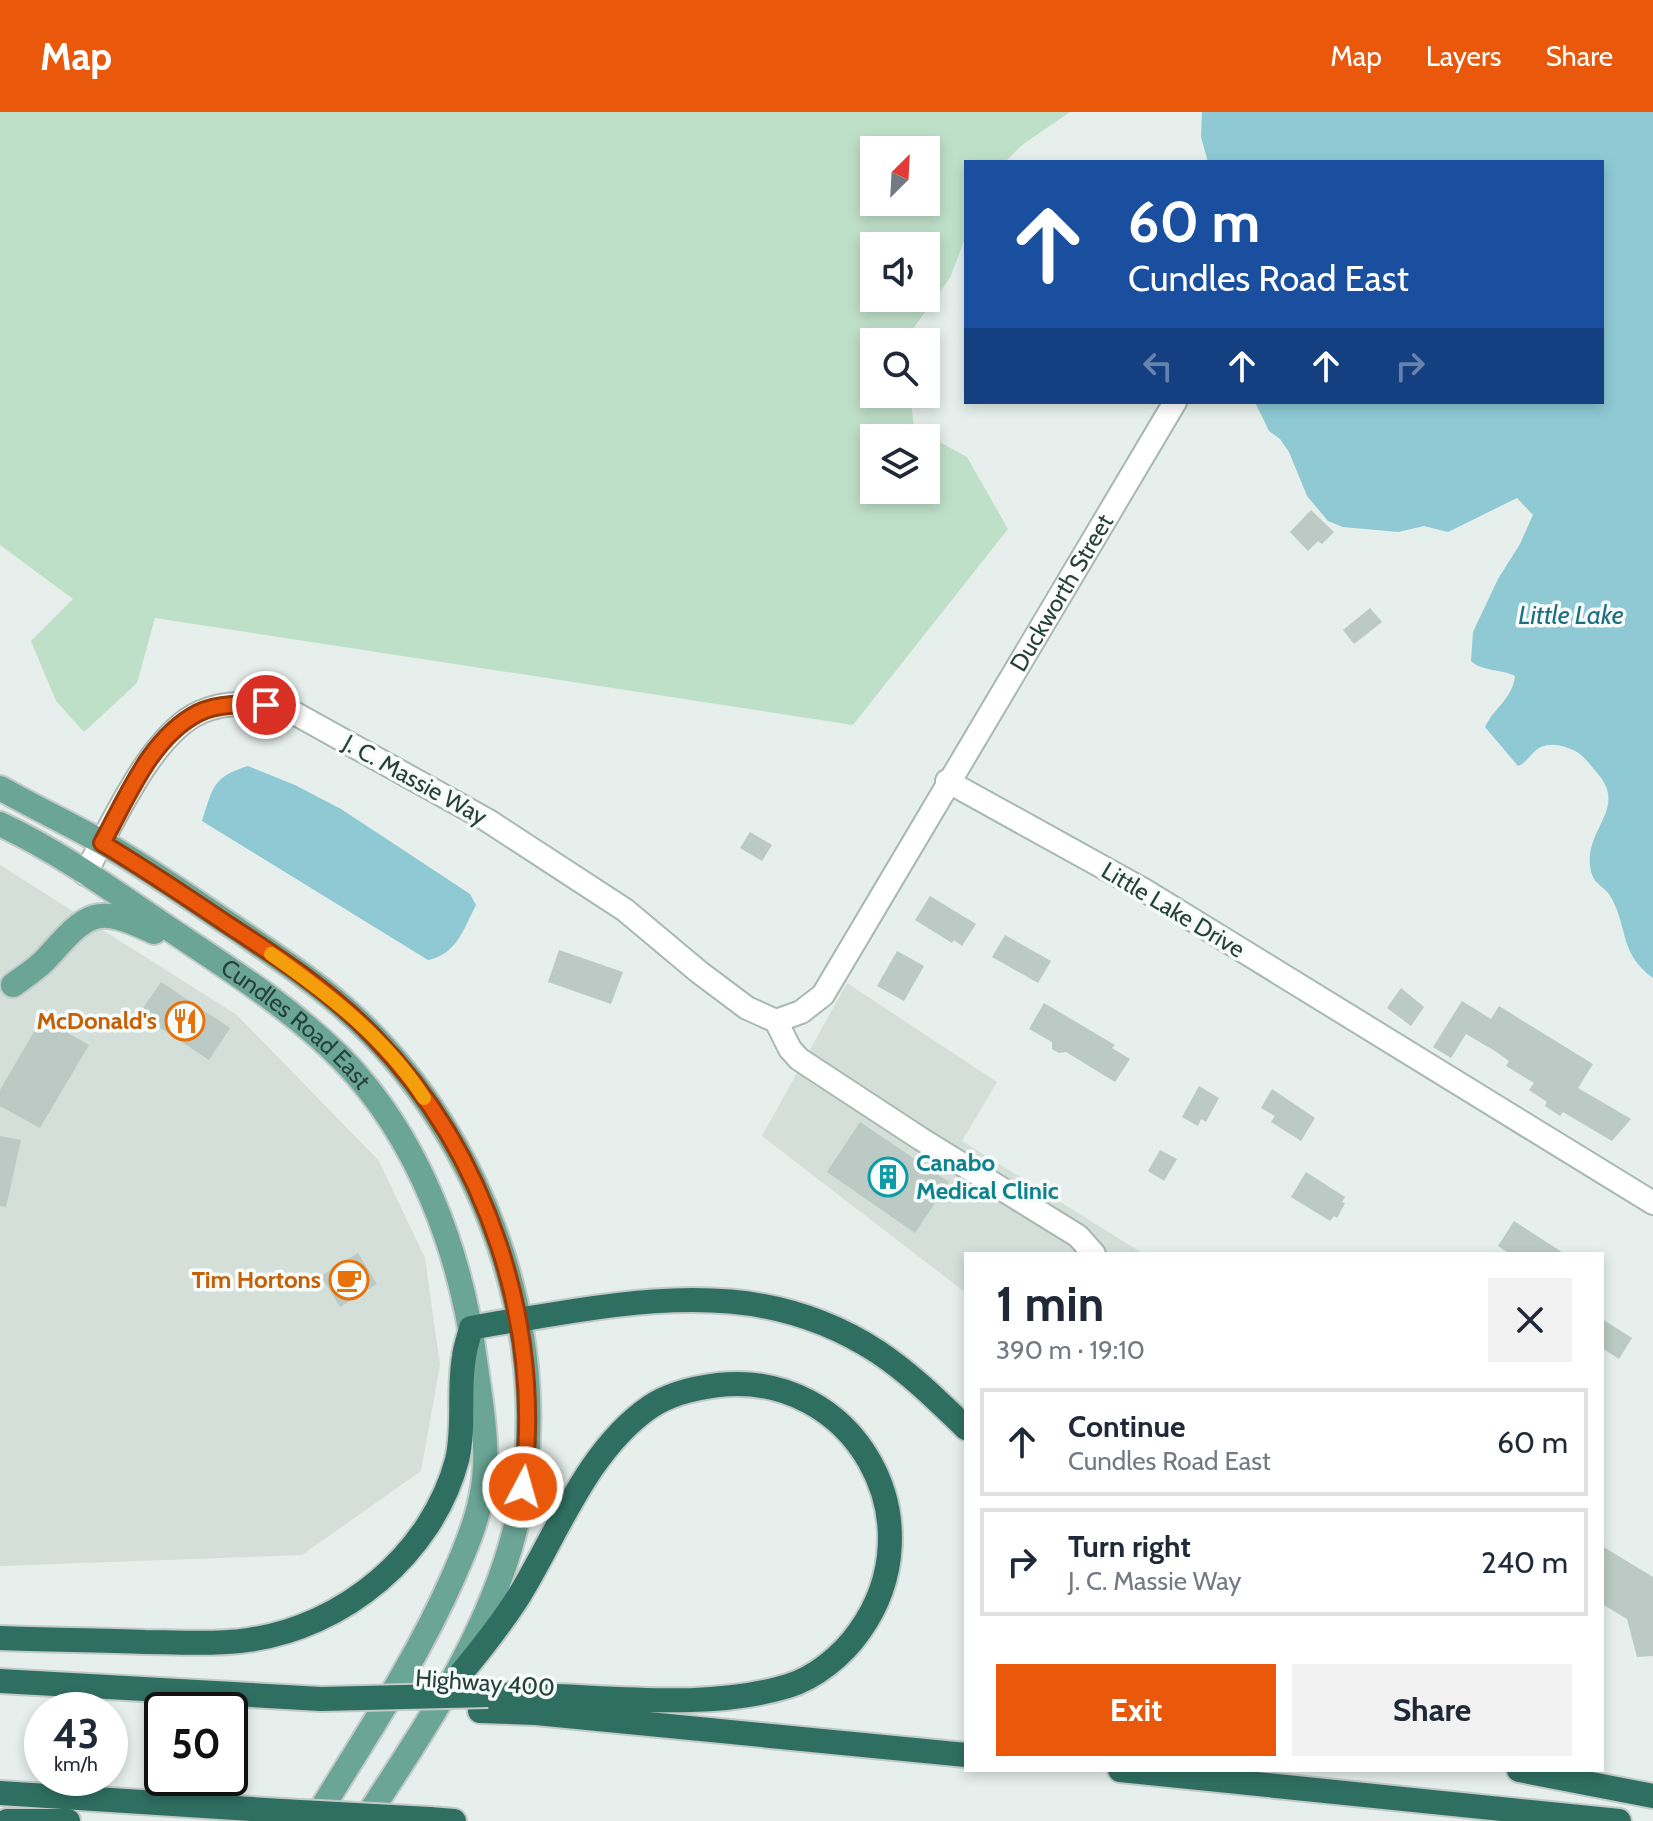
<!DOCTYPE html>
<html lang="en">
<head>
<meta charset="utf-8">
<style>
	:root { --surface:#fff; --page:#f2f2f3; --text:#1f2937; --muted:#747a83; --line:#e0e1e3; --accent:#ea580c }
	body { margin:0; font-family:Cabin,sans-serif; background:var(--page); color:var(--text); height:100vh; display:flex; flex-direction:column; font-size:30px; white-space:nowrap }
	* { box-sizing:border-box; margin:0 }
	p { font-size:26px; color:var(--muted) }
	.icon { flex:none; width:44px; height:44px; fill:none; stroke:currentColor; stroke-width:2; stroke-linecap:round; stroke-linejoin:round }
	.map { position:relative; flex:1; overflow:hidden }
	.side { position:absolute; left:964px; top:1140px; width:640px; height:520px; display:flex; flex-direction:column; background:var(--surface); border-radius:0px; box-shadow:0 4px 12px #0003 }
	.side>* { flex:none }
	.hud { position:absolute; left:964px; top:48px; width:640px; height:244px; border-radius:0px; box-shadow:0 4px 12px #0003; background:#1a4fa0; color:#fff; overflow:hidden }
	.needle { width:52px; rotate:24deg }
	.buttons { position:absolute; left:860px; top:24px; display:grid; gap:16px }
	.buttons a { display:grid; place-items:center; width:80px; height:80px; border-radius:0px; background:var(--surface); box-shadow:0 4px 12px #0003; font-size:40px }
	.speed { position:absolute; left:24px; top:1580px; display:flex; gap:16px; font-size:40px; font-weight:700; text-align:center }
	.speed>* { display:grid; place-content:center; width:104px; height:104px; border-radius:50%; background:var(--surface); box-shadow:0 4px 12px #0003; line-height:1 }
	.speed small { font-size:20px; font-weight:400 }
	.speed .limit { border:4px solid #111; border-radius:12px; background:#fff; color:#111 }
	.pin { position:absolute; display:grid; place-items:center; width:68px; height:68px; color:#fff; margin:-34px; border:4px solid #fff; border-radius:50%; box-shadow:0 2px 8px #0007 }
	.me { position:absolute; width:88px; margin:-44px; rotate:6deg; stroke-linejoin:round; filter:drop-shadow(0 0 6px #0008) }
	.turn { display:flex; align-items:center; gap:28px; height:168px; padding:0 32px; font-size:36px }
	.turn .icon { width:104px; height:104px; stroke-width:2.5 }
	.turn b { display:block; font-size:56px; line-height:68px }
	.lanes { display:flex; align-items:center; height:76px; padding:0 32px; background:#0003; justify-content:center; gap:40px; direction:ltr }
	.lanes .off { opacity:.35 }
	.round { display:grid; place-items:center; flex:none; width:84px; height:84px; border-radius:0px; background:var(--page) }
	.head { display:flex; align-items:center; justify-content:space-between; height:136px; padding:0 32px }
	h1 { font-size:48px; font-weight:700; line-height:60px }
	.action { display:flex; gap:16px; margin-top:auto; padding:16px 32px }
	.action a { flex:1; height:92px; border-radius:0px; background:var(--accent); color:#fff; font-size:32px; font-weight:700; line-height:92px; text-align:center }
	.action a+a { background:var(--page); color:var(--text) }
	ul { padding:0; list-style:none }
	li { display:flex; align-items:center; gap:24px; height:108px; margin:0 16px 12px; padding:0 16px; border:4px solid var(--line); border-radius:0px }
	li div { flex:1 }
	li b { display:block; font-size:30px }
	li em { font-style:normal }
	header { display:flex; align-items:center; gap:48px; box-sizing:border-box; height:112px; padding:0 40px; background:var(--accent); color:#fff }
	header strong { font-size:38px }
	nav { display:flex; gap:44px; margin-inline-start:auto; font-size:28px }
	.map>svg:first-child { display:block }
</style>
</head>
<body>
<header>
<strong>Map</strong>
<nav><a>Map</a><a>Layers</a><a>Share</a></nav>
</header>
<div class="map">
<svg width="1653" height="1709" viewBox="0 0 1653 1709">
	<rect width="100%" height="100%" fill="#e6efeb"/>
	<!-- built -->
	<g fill="#d4dfda">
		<path d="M0 753 237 903 379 1049 425 1146 440 1253 421 1359 302 1443 0 1454Z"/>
		<path d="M847 871 997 970 962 1029 1144 1142H966V1181L762 1024Z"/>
	</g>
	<!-- green -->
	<path fill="#bfe0c8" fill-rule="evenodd" d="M0 0H1070L1022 33 1005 50H966V124L950 166 906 226V230H874V282H910L914 316 967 345 1008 417 853 613 155 506 137 571 84 620 56 589 31 529 73 487 0 433ZM874 38H926V90H874ZM874 134H926V186H874ZM874 326H926V378H874Z"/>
	<!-- water -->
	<g fill="#8ec9d4">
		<path d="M1202 0H1653V866C1620 842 1628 818 1612 787 1605 772 1592 775 1590 753 1586 716 1627 696 1598 662 1591 654 1585 645 1577 640 1566 634 1552 630 1541 635 1531 640 1528 650 1518 654L1485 615C1494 596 1513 586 1515 564 1501 557 1481 559 1471 549L1473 520 1498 467 1520 432 1533 403 1517 386 1448 420 1424 414 1398 420 1343 415 1328 409 1307 384 1289 340 1280 327 1269 319 1255 290H1602V50H1208L1201 25Z"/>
		<path d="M248 654 295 673 341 697 470 782 476 793C463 818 457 842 428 848L202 709C213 676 212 665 248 654Z"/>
	</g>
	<!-- building -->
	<g fill="#bbcac4">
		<path d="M1311 398 1334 420 1322 432 1318 429 1308 439 1290 420Z"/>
		<path d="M1370 496 1382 510 1354 532 1343 518Z"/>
		<path d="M750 720 772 733 762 749 740 736Z"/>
		<path d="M930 784 976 812 962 834 954 828 952 831 915 808Z"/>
		<path d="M1005 823 1051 849 1038 871 992 845Z"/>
		<path d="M559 838 623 860 611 892 548 870Z"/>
		<path d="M897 839 924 854 904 889 877 874Z"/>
		<path d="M161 870 230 916 209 948 139 902Z"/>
		<path d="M1401 876 1424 895 1411 914 1387 896Z"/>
		<path d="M1462 889 1491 907 1499 894 1593 952 1578 976 1631 1007 1612 1029 1563 1000 1560 1004 1545 994 1547 990 1529 978 1534 971 1506 954 1509 949 1495 939 1466 922 1451 946 1433 935Z"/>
		<path d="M1044 891 1115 933 1112 936 1130 947 1115 970 1066 940 1059 941 1052 937V930L1029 917Z"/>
		<path d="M42 906 89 933 40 1016 0 994V978Z"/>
		<path d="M1199 974 1219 986 1206 1010 1201 1007 1198 1014 1182 1005Z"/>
		<path d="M1272 977 1315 1006 1301 1029 1271 1010 1275 1004 1261 996Z"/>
		<path d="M860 1010 949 1070 915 1121 827 1060Z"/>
		<path d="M0 1024 21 1028 6 1095 0 1094Z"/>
		<path d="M1160 1038 1177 1047 1164 1069 1148 1059Z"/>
		<path d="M1306 1060 1345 1085 1342 1090 1345 1091 1337 1106 1334 1104 1330 1109 1291 1085Z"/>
		<path d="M1514 1109 1565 1142H1510L1498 1134Z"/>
		<path d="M358 1141 377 1172 340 1195 321 1164Z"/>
		<path d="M1602 1207 1632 1226 1619 1247 1602 1236Z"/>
		<path d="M1602 1434 1653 1465V1544L1637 1545 1627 1507 1602 1492Z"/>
	</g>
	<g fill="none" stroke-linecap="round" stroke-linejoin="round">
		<defs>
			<g id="minor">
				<path d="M947 669 1144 778 1653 1091"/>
				<path d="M85 762C111 715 151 621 201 600 232 586 266 592 296 602L487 708 625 798 699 860 747 896 776 909"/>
				<path id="s1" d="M776 909 801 900 823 883 1175 290"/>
				<path d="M776 909 790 937 799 947 921 1027 1078 1124 1094 1142"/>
			</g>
			<g id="major">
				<path d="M0 676C35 696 70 712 105 732 151 758 194 789 238 818 274 843 311 867 344 896 490 1024 566 1248 510 1436 481 1535 420 1624 364 1709"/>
				<path id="s2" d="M0 712C60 740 116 781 171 818 231 858 291 896 342 947 419 1026 461 1141 475 1248 481 1293 491 1341 481 1386 476 1412 465 1438 454 1463 416 1550 363 1628 314 1709"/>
				<path d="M13 873C24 865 38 856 47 846 88 800 96 792 154 820"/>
			</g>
			<g id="highway">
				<path d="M0 1526C48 1528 97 1528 145 1530 180 1530 215 1533 248 1528 344 1515 432 1442 457 1348 465 1314 458 1279 464 1245 465 1235 469 1225 471 1216 505 1209 539 1205 573 1199 683 1182 781 1177 878 1240 911 1262 938 1289 966 1316"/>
				<path d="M0 1569 321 1587"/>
				<path d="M443 1583C469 1552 495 1521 517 1487 556 1425 586 1339 650 1295 669 1282 694 1276 718 1273 854 1258 939 1409 859 1520 843 1543 815 1566 788 1574 697 1602 583 1580 488 1583"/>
				<path d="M480 1599 536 1601 966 1643"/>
				<path d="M1120 1658 1619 1709"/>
				<path d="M1519 1658 1653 1684"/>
				<path d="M0 1681 282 1699"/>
				<path d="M429 1707 454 1709"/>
				<path d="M7 1709H68"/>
			</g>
		</defs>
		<!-- minor casing -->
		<use href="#minor" stroke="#a8b8b2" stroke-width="26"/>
		<!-- major casing -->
		<use href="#major" stroke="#c2cac8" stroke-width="28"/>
		<!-- highway casing -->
		<use href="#highway" stroke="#c2cac8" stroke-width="28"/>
		<!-- minor -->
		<use href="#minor" stroke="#fff" stroke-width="22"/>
		<!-- major -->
		<use href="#major" stroke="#6aa596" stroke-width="24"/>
		<!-- highway -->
		<use href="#highway" stroke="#2f6f62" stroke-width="24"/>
		<defs>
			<g id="highway-bridge">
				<path d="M321 1587 488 1583"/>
				<path d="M282 1699 429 1707"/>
			</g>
		</defs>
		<!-- highway-bridge casing -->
		<use href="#highway-bridge" stroke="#c2cac8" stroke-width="28" stroke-linecap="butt"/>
		<!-- highway-bridge -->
		<use href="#highway-bridge" stroke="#2f6f62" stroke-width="24"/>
	</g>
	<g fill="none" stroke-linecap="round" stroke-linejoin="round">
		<defs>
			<path id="route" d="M266 593C245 592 218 591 198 601 150 626 127 686 102 731 144 756 184 783 224 810 276 844 330 879 373 924 488 1042 543 1212 523 1375"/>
		</defs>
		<!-- route casing -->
		<use href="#route" stroke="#983908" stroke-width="20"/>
		<!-- route -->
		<use href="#route" stroke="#ea580c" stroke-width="14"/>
		<!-- slow -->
		<path stroke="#f59e0b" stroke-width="14" d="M271 842C328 882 386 926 424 986"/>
	</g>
	<!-- icons -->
	<defs>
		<symbol id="restaurant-ring" viewBox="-11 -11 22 22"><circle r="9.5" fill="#f7fbf9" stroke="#e8710a" stroke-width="1.5"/><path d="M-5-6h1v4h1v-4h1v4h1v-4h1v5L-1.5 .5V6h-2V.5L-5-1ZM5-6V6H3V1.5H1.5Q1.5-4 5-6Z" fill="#e8710a"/></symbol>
		<symbol id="building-ring" viewBox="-11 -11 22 22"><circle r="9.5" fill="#f7fbf9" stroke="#0f9aa8" stroke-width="1.5"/><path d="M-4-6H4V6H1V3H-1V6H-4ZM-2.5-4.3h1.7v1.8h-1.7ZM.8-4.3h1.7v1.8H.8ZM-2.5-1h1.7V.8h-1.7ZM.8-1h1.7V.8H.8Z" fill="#0f9aa8"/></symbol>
		<symbol id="cafe-ring" viewBox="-11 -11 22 22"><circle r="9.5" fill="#f7fbf9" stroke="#e8710a" stroke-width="1.5"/><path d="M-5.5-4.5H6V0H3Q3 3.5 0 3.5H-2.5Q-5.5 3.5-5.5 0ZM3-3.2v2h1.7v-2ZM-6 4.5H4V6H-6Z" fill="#e8710a"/></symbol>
	</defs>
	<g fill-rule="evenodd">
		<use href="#restaurant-ring" x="163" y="887" width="44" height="44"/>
		<use href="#building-ring" x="866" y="1043" width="44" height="44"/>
		<use href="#cafe-ring" x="327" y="1146" width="44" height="44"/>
	</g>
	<g text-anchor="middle" stroke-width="7" stroke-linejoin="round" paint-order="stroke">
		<!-- street labels -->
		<g font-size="24" fill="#24423a" stroke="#f7fbf9">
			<text dy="8" stroke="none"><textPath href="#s1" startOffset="522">Duckworth Street</textPath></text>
			<text transform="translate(415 668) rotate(29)" y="8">J. C. Massie Way</text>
			<text transform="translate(1173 798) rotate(31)" y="8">Little Lake Drive</text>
			<text dy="8" stroke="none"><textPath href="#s2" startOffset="358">Cundles Road East</textPath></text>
			<text transform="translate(485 1571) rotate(4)" y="8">Highway 400</text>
		</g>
		<!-- food labels -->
		<g font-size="24" font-weight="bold" fill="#c56008" stroke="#f7fbf9" text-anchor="end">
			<text x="157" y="917">McDonald's</text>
			<text x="321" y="1176">Tim Hortons</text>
		</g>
		<!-- culture labels -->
		<g font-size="24" font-weight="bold" fill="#0d838f" stroke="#f7fbf9" text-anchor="start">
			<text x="916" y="1059">Canabo<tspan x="916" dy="28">Medical Clinic</tspan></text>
		</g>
		<!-- water labels -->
		<g font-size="26" font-style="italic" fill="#1c6f80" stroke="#f7fbf9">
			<text x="1571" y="512">Little Lake</text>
		</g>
	</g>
</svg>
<div class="buttons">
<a><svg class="needle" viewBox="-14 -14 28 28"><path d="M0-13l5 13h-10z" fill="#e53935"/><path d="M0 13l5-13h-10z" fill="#747a83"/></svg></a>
<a><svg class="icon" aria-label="sound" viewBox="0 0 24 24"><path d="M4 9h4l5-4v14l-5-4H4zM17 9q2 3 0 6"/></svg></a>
<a><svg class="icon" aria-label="search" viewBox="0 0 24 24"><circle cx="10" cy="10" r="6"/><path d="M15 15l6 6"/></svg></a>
<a><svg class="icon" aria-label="layers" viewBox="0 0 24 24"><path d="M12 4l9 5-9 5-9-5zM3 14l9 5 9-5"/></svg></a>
</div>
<div class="speed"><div>43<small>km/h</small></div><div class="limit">50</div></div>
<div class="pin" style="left:266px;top:593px;background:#d93025"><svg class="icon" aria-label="arrive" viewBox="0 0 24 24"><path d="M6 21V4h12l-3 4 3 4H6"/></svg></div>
<svg class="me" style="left:523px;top:1375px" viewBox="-20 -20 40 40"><circle r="17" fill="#ea580c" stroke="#fff" stroke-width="3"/><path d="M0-11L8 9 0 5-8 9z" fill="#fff"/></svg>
<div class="hud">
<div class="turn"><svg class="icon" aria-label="ahead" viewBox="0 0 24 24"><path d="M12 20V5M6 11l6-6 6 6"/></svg><div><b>60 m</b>Cundles Road East</div></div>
<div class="lanes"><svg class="icon off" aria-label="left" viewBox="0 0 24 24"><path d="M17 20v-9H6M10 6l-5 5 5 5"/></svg><svg class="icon" aria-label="ahead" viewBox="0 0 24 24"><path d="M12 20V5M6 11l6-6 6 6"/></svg><svg class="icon" aria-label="ahead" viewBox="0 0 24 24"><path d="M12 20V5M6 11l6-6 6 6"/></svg><svg class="icon off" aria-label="right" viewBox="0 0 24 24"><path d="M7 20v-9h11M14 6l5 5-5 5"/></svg></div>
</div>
<section class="side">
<div class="head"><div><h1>1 min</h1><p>390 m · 19:10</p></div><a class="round"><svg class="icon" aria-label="close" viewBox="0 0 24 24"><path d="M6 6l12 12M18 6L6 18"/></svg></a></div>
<ul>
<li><svg class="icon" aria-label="ahead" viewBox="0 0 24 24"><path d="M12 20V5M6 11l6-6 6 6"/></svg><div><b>Continue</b><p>Cundles Road East</p></div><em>60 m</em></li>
<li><svg class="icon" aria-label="right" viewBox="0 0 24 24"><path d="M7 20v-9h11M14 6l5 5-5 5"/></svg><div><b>Turn right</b><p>J. C. Massie Way</p></div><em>240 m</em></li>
</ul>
<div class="action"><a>Exit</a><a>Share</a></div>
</section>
</div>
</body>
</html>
